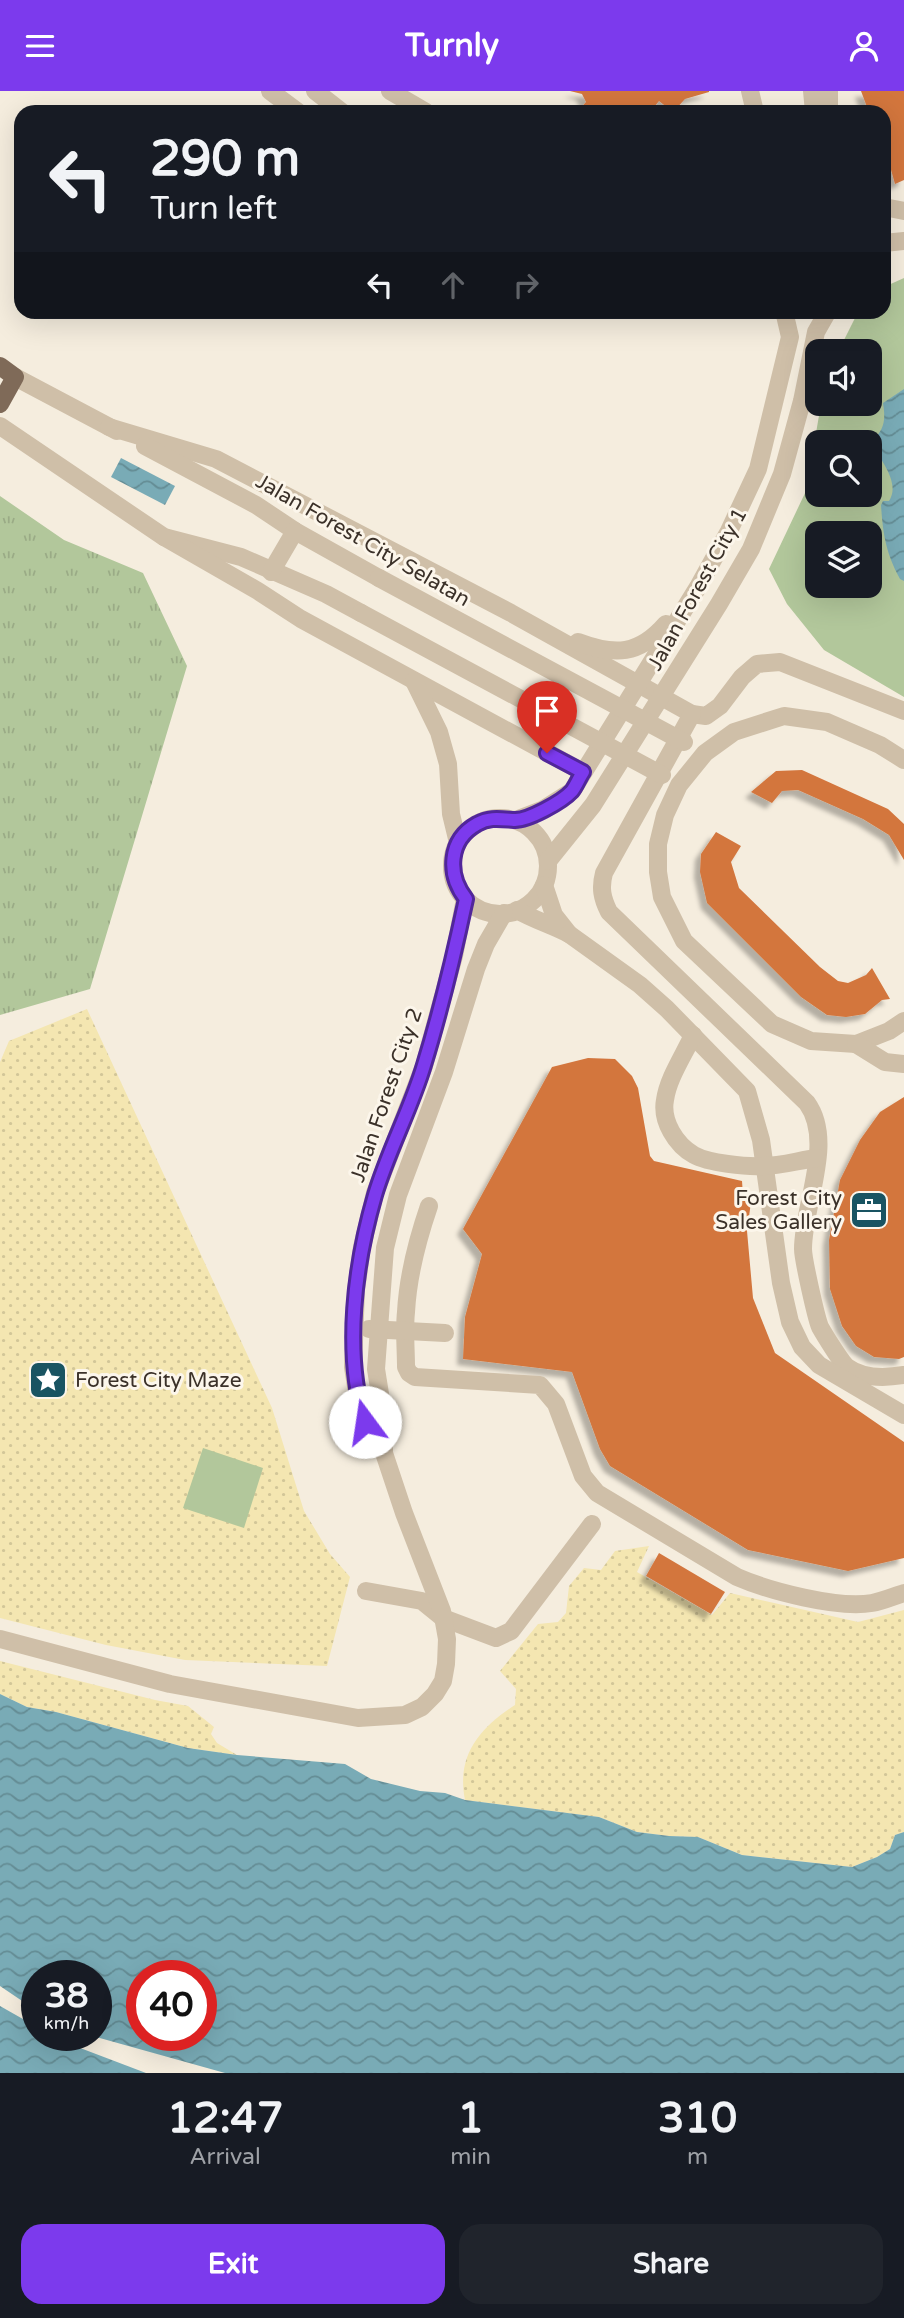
<!DOCTYPE html>
<html lang="en">
<head>
<meta charset="utf-8">
<style>
	:root { --surface:#171b24; --page:#20242c; --text:#f1f3f6; --muted:#9ea1a6; --accent:#7c3aed }
	body { margin:0; font-family:"Varela Round",sans-serif; background:var(--page); color:var(--text); height:100vh; display:flex; flex-direction:column; font-size:26px; white-space:nowrap }
	* { box-sizing:border-box; margin:0 }
	p { font-size:23px; color:var(--muted) }
	.icon { flex:none; width:38px; height:38px; fill:none; stroke:currentColor; stroke-width:2; stroke-linecap:round; stroke-linejoin:round }
	.map { position:relative; height:1982px; overflow:hidden }
	.side { display:flex; flex-direction:column; background:var(--surface); flex:1 }
	.side>* { flex:none }
	.hud { position:absolute; left:14px; top:14px; width:877px; height:214px; border-radius:21px; box-shadow:0 7px 28px #0002; background:#171b24; color:var(--text); overflow:hidden }
	.fabs { position:absolute; left:805px; top:248px; display:grid; gap:14px }
	.fabs a { display:grid; place-items:center; width:77px; height:77px; border-radius:14px; background:var(--surface); box-shadow:0 7px 28px #0002; font-size:35px }
	.speed { position:absolute; left:21px; top:1869px; display:flex; gap:14px; font-size:35px; font-weight:700; text-align:center }
	.speed>* { display:grid; place-content:center; width:91px; height:91px; border-radius:50%; background:var(--surface); box-shadow:0 7px 28px #0002; line-height:1 }
	.speed small { font-size:18px; font-weight:400 }
	.speed .limit { border:10px solid #d22; background:#fff; color:#111 }
	.pin { position:absolute; display:grid; place-items:center; width:60px; height:60px; color:#fff; margin:-72px -30px; border-radius:50% 50% 50% 0; rotate:-45deg; box-shadow:0 0 7px #0007 }
	.pin .icon { rotate:45deg }
	.me { position:absolute; width:77px; margin:-38px; rotate:346deg; stroke-linejoin:round; filter:drop-shadow(0 0 5px #0008) }
	.turn { display:flex; align-items:center; gap:24px; height:147px; padding:0 21px; font-size:32px }
	.turn .icon { width:91px; height:91px; stroke-width:2.5 }
	.turn b { display:block; font-size:49px; line-height:60px }
	.lanes { display:flex; align-items:center; height:66px; padding:0 21px; background:#0003; justify-content:center; gap:35px; direction:ltr }
	.lanes .off { opacity:.35 }
	.eta { display:flex; justify-content:space-evenly; align-items:center; height:119px; text-align:center }
	.eta b { font-size:42px; font-weight:700; line-height:49px }
	.primary-button { display:flex; gap:14px; margin-top:auto; padding:14px 21px }
	.primary-button a { flex:1; height:80px; border-radius:21px; background:var(--accent); color:#fff; font-size:28px; font-weight:700; line-height:80px; text-align:center }
	.primary-button a+a { background:var(--page); color:var(--text) }
	header { display:flex; justify-content:space-between; align-items:center; height:91px; padding:0 21px; background:var(--accent); color:#fff; font-size:32px; font-weight:700 }
	.map>svg:first-child { display:block }
</style>
</head>
<body>
<header><svg class="icon" aria-label="menu" viewBox="0 0 24 24"><path d="M4 6h16M4 12h16M4 18h16"/></svg>Turnly<svg class="icon" aria-label="person" viewBox="0 0 24 24"><circle cx="12" cy="8" r="4"/><path d="M4 21q1-7 8-7t8 7"/></svg></header>
<div class="map">
<svg width="904" height="1982" viewBox="0 0 904 1982">
	<defs>
		<pattern id="grass-tufts" width="24" height="20" patternUnits="userSpaceOnUse" patternTransform="scale(1.75)"><rect width="24" height="20" fill="#b2c79b"/><path d="M3 7l-1-3M5 7V3M7 7l1-3M15 17l-1-3M17 17v-4M19 17l1-3" fill="none" stroke="#9aab86"/></pattern>
		<pattern id="sand-dots" width="8" height="8" patternUnits="userSpaceOnUse" patternTransform="scale(1.75)"><rect width="8" height="8" fill="#f4e6b1"/><path d="M2 2h.1M6 6h.1" fill="none" stroke="#d2c698" stroke-width="1.8" stroke-linecap="round"/></pattern>
		<pattern id="water-waves" width="16" height="10" patternUnits="userSpaceOnUse" patternTransform="scale(1.75)"><rect width="16" height="10" fill="#79abb6"/><path d="M0 5q4-4 8 0t8 0" fill="none" stroke="#648c94"/></pattern>
		<filter id="shadow"><feDropShadow dx="-6" dy="6" stdDeviation="2" flood-color="#0004"/></filter>
	</defs>
	<rect width="100%" height="100%" fill="#f5edde"/>
	<!-- grass -->
	<path fill="url(#grass-tufts)" d="M0 405 64 449 143 482 187 575 90 898 0 924Z"/>
	<!-- sand -->
	<g fill="url(#sand-dots)">
		<path d="M87 918 272 1317 304 1420 330 1463 350 1486 327 1575 185 1569 106 1554 0 1527V971L9 950Z"/>
		<path d="M649 1455 637 1481 712 1524 730 1502 858 1531 904 1519V1741L895 1744 890 1758 877 1766 852 1776 742 1764 698 1746 669 1745 637 1741 599 1726 465 1709C456 1664 480 1637 515 1614L516 1598 500 1580 538 1533 558 1531 566 1522 569 1495 584 1477 601 1479 615 1460Z"/>
		<path d="M0 1570 155 1609 188 1615 214 1636 211 1643 217 1652 237 1664 188 1657 56 1621 27 1616 0 1603Z"/>
	</g>
	<!-- park -->
	<g fill="#b2c79b" fill-rule="evenodd">
		<path d="M904 187V606L824 559 787 513 769 478 806 400 821 313H870V261H838L858 221 884 220V196ZM817 352H870V404H817ZM817 443H870V495H817Z"/>
		<path d="M203 1357 263 1377 244 1437 183 1417Z"/>
	</g>
	<!-- water -->
	<g fill="url(#water-waves)" fill-rule="evenodd">
		<path d="M904 298V490L900 488C886 462 883 444 881 414L883 410H889C901 392 880 368 871 352 884 338 886 331 883 312Z"/>
		<path d="M121 367 175 395 165 414 111 386Z"/>
		<path d="M0 1603 27 1616 56 1621 188 1657 237 1664 345 1673 371 1688 420 1700 445 1702 465 1709 599 1726 637 1741 669 1745 698 1746 742 1764 852 1776 877 1766 890 1758 895 1744 904 1741V1982H225L89 1944H96V1885H37V1920L0 1895ZM142 1885H201V1944H142Z"/>
		<path d="M0 1915 37 1936V1944H52L67 1952 146 1982H0Z"/>
	</g>
	<!-- building -->
	<g fill="#d3763e" filter="url(#shadow)">
		<path d="M570 0H709V1L685 8 673 21 659 10 650 21H577L586 11 582 3Z"/>
		<path d="M861 0H904V89L895 93 888 68H884V21H859L867 16Z"/>
		<path d="M802 679 888 718 904 733V769L889 744 863 728 798 699 782 700 772 712 751 701 776 680Z"/>
		<path d="M716 741 741 755 731 771 739 797 820 876 838 890 848 892 866 884 872 877 890 908 882 909 865 923 846 926 827 924 801 906 707 812 700 781 701 763Z"/>
		<path d="M588 967 615 968 632 985 638 997 650 1065 654 1070 742 1090 743 1104 747 1105 751 1111 747 1140 753 1207 775 1262 904 1351V1467L848 1480 748 1459 610 1375 600 1358 572 1281 463 1268 465 1226 482 1163 463 1138 552 976Z"/>
		<path d="M904 1006V1266L899 1268 874 1266 856 1255 842 1235 830 1198 829 1149 840 1089 860 1049 880 1021Z"/>
		<path d="M659 1462 725 1501 711 1523 646 1485Z"/>
	</g>
	<g fill="none" stroke-linecap="round" stroke-linejoin="round">
		<!-- minor -->
		<g stroke="#cfbfa8" stroke-width="18">
			<path d="M270 0 298 21"/>
			<path d="M315 0 342 21"/>
			<path d="M390 0 426 21"/>
			<path d="M750 0 755 21"/>
			<path d="M812 0 814 21"/>
			<path d="M829 21V0"/>
			<path d="M884 116 904 120"/>
			<path d="M884 152 904 150"/>
			<path d="M15 286 117 340"/>
			<path d="M0 335 164 446 241 466 326 503 361 522"/>
			<path d="M109 336 216 368 511 522 692 623 706 625 720 615 742 586 757 573 780 571 904 620"/>
			<path d="M145 355 256 414 295 440 379 487"/>
			<path d="M164 446 258 500 301 528 583 681"/>
			<path d="M271 481 295 440"/>
			<path d="M578 551C615 565 639 564 666 533"/>
			<path d="M414 590 439 641 448 673 451 723 458 752"/>
			<path d="M692 623 604 782C600 797 602 807 609 821L807 1012C835 1051 803 1113 803 1158 803 1168 816 1226 820 1236 824 1243 841 1271 847 1276 863 1288 886 1287 904 1284"/>
			<path d="M904 669 880 654 827 631 784 625 734 641 705 662 679 694 665 724 658 753V781L662 806 684 850 772 933 811 950 856 953 889 940 904 930"/>
			<circle cx="500" cy="775" r="48"/>
			<path d="M516 729 542 719 572 700 698 496 729 440 758 378 790 246 784 220"/>
			<path d="M548 770 593 714 719 513 751 458 782 383 802 310 816 241 828 220"/>
			<path d="M517 819C534 829 552 834 569 843L554 824 544 794"/>
			<path d="M569 843 640 894 667 918 747 1000 761 1049 781 1192 790 1231 802 1256 819 1274 904 1324"/>
			<path d="M693 944C684 964 668 987 665 1009 661 1030 676 1054 694 1064 708 1072 747 1076 763 1075 781 1075 800 1069 817 1067"/>
			<path d="M856 953 885 971 904 973"/>
			<path d="M429 1115C417 1150 408 1184 406 1221 404 1239 406 1258 406 1276L409 1282 415 1286 540 1294 556 1313 583 1385 597 1402 737 1486C769 1500 838 1518 872 1512 883 1510 894 1505 904 1502"/>
			<path d="M369 1238 445 1242"/>
			<path d="M384 1362V1328L376 1278 385 1157 398 1104 444 981 476 878 486 853 504 822"/>
			<path d="M366 1500 422 1510 443 1527 496 1547 511 1540 592 1433"/>
			<path d="M0 1548 170 1593 358 1627 405 1624 422 1616 435 1603 443 1590 446 1573 447 1548 442 1520 404 1422 384 1362 365 1331 358 1308 353 1276 356 1199 362 1156 375 1102 424 975 454 865 465 808"/>
		</g>
		<!-- major -->
		<path stroke="#7f6a58" stroke-width="18" d="M0 275 15 286 0 313"/>
		<!-- minor-bridge -->
		<g stroke="#cfbfa8" stroke-width="18">
			<path d="M379 487 684 651"/>
			<path d="M361 522 662 684"/>
		</g>
	</g>
	<g fill="none" stroke-linecap="round" stroke-linejoin="round">
		<defs>
			<path id="route" d="M365 1331C343 1261 355 1173 375 1104 388 1060 411 1018 424 974 441 919 454 864 466 808 447 784 448 749 477 733 489 726 500 728 514 729 527 730 562 711 572 700 576 695 579 687 583 681L547 662"/>
		</defs>
		<!-- route casing -->
		<use href="#route" stroke="#51269a" stroke-width="18"/>
		<!-- route -->
		<use href="#route" stroke="#7c3aed" stroke-width="12"/>
	</g>
	<!-- icons -->
	<defs>
		<symbol id="office-square" viewBox="-11 -11 22 22"><rect x="-9" y="-9" width="18" height="18" rx="4" fill="#195462" stroke="#fcf6eb"/><path d="M-6-3h4V-5.5h4V-3h4V5H-6ZM-1-4.5V-3h2v-1.5ZM-6 0V1H6V0Z" fill="#fff"/></symbol>
		<symbol id="sight-square" viewBox="-11 -11 22 22"><rect x="-9" y="-9" width="18" height="18" rx="4" fill="#195462" stroke="#fcf6eb"/><path d="M0-6L1.8-2.2L6-1.7L2.9 1.2L3.7 5.4L0 3.3L-3.7 5.4L-2.9 1.2L-6-1.7L-1.8-2.2Z" fill="#fff"/></symbol>
	</defs>
	<g fill-rule="evenodd">
		<use href="#office-square" x="847" y="1097" width="44" height="44"/>
		<use href="#sight-square" x="26" y="1267" width="44" height="44"/>
	</g>
	<g text-anchor="middle" stroke-width="6" stroke-linejoin="round" paint-order="stroke">
		<!-- street labels -->
		<g font-size="21" fill="#3b3129" stroke="#fcf6eb">
			<text transform="translate(363 449) rotate(30)" y="7">Jalan Forest City Selatan</text>
			<text transform="translate(697 498) rotate(-61)" y="7">Jalan Forest City 1</text>
			<text transform="translate(386 1004) rotate(-71)" y="7">Jalan Forest City 2</text>
		</g>
		<!-- poi labels -->
		<g font-size="21" fill="#3b3129" stroke="#fcf6eb" text-anchor="end">
			<text x="842" y="1114">Forest City<tspan x="842" dy="24">Sales Gallery</tspan></text>
			<text x="75" y="1296" text-anchor="start">Forest City Maze</text>
		</g>
	</g>
</svg>
<div class="fabs">
<a><svg class="icon" aria-label="sound" viewBox="0 0 24 24"><path d="M4 9h4l5-4v14l-5-4H4zM17 9q2 3 0 6"/></svg></a>
<a><svg class="icon" aria-label="search" viewBox="0 0 24 24"><circle cx="10" cy="10" r="6"/><path d="M15 15l6 6"/></svg></a>
<a><svg class="icon" aria-label="layers" viewBox="0 0 24 24"><path d="M12 4l9 5-9 5-9-5zM3 14l9 5 9-5"/></svg></a>
</div>
<div class="speed"><div>38<small>km/h</small></div><div class="limit">40</div></div>
<div class="pin" style="left:547px;top:662px;background:#d93025"><svg class="icon" aria-label="arrive" viewBox="0 0 24 24"><path d="M6 21V4h12l-3 4 3 4H6"/></svg></div>
<svg class="me" style="left:365px;top:1331px" viewBox="-20 -20 40 40"><circle r="19" fill="#fff"/><path d="M0-13L10 11 0 6-10 11z" fill="#7c3aed"/></svg>
<div class="hud">
<div class="turn"><svg class="icon" aria-label="left" viewBox="0 0 24 24"><path d="M17 20v-9H6M10 6l-5 5 5 5"/></svg><div><b>290 m</b>Turn left</div></div>
<div class="lanes"><svg class="icon" aria-label="left" viewBox="0 0 24 24"><path d="M17 20v-9H6M10 6l-5 5 5 5"/></svg><svg class="icon off" aria-label="ahead" viewBox="0 0 24 24"><path d="M12 20V5M6 11l6-6 6 6"/></svg><svg class="icon off" aria-label="right" viewBox="0 0 24 24"><path d="M7 20v-9h11M14 6l5 5-5 5"/></svg></div>
</div>
</div>
<section class="side">
<div class="eta">
<div><b>12:47</b><p>Arrival</p></div>
<div><b>1</b><p>min</p></div>
<div><b>310</b><p>m</p></div>
</div>
<div class="primary-button"><a>Exit</a><a>Share</a></div>
</section>
</body>
</html>
